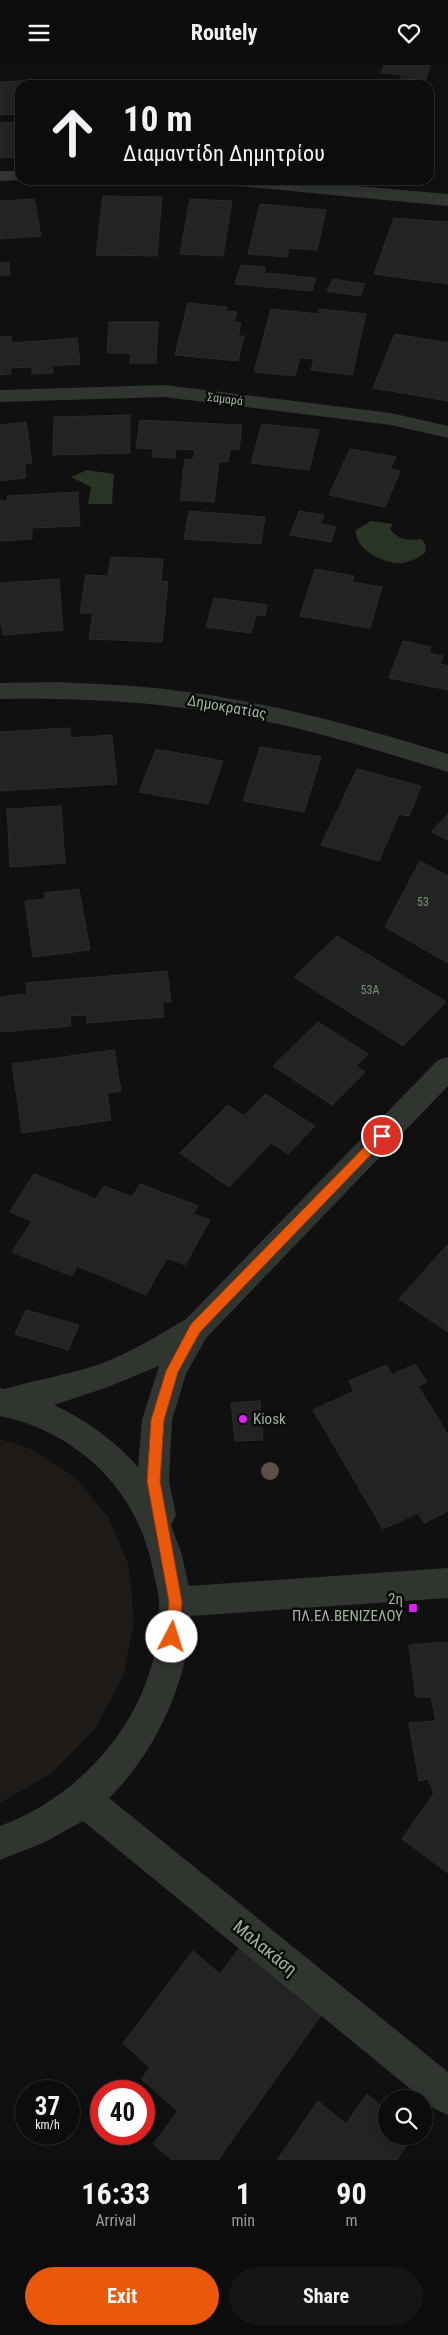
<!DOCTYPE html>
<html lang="en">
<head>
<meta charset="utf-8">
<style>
	:root { --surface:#0b0c0b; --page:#141514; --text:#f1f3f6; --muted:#9a9b9d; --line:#2b2c2c; --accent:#ea580c }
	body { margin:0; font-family:"Roboto Condensed",sans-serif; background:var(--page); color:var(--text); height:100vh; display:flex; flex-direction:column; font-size:19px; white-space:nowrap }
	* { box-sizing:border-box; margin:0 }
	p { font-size:16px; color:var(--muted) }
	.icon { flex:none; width:28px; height:28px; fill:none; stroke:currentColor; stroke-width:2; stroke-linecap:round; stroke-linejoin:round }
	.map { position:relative; height:2095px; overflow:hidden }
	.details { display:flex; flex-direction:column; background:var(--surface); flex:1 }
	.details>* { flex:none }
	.top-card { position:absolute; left:15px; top:15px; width:419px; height:105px; border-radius:15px; box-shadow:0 2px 12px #0003,0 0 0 1px var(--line); background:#0b0c0b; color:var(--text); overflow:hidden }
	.buttons { position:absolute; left:378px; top:2025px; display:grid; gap:10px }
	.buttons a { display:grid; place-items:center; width:55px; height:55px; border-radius:50%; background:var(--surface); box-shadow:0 2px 12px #0003,0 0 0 1px var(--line); font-size:25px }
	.speed { position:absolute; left:15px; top:2015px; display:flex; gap:10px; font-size:25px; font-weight:700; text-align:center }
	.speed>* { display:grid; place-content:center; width:65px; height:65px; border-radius:50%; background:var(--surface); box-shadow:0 2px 12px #0003,0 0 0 1px var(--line); line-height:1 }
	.speed small { font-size:12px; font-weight:400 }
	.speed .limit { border:8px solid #d22; background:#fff; color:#111 }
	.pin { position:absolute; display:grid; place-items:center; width:42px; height:42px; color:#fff; margin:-21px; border:2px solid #fff; border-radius:50%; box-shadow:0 1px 5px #0007 }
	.me { position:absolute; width:55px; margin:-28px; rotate:5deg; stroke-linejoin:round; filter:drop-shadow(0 0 4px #0008) }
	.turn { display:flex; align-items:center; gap:18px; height:105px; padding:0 25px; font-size:22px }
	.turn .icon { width:65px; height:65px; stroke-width:2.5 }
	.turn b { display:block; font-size:35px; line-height:42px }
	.eta { display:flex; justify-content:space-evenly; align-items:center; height:85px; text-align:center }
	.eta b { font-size:30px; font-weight:700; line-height:35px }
	.primary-button { display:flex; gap:10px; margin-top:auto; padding:10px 25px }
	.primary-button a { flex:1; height:58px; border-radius:30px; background:var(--accent); color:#fff; font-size:20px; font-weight:700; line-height:58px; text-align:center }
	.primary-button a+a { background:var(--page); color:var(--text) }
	header { display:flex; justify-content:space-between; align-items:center; height:65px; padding:0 25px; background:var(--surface); font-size:22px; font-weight:700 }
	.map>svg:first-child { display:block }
</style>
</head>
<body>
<header><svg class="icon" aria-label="menu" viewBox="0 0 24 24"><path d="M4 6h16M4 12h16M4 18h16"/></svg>Routely<svg class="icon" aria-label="heart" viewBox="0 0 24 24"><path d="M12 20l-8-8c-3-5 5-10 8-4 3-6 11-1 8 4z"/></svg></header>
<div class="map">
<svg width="448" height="2095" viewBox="0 0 448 2095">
	<rect width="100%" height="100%" fill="#0f100f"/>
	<!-- green -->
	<path fill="#1e1a18" d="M0 1374 31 1384 75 1412 109 1453 129 1501 134 1556 123 1612 95 1664 52 1708 0 1738Z"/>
	<!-- water -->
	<g fill="#2a3425">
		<path d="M87 405 114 409 112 439H88L91 422 71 412Z"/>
		<path d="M371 456 393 459 390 464C398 475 409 476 421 474L426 480 425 488C418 493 412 496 403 498 386 500 354 485 356 465Z"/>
	</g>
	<!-- building -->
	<g fill="#222422" stroke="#292c2a">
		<path d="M384 0H430L425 17 401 14 402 10 381 8Z"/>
		<path d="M35 15V20H20V49L0 50V17Z"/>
		<path d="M429 43 435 44 429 65Z"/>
		<path d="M20 57V92L0 93V58Z"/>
		<path d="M103 131 162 132 157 191 96 190Z"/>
		<path d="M34 134 41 171 0 174V136Z"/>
		<path d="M190 134 232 136 223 191 180 189Z"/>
		<path d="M260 139 326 145 317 185 289 183 287 192 248 189Z"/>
		<path d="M394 153 448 157V219L374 209Z"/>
		<path d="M9 197 10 210H0V198Z"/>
		<path d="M241 200 265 202 264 208 316 213 312 226 235 219Z"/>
		<path d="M333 214 365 219 360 231 327 226Z"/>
		<path d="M188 238 227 242 226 246 237 247 234 257 241 258 238 271H244L238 296 175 290Z"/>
		<path d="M271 244 318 249 319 244 366 249 352 310 311 305 314 294 300 293 295 311 254 307Z"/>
		<path d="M109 257H158L156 298H130L131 288H107Z"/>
		<path d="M395 269 448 278V336L373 323Z"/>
		<path d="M11 271 12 278 77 273 80 299 52 301 53 308 32 309V302L10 303 11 309 0 310V272Z"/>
		<path d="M130 350V388L53 390 54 352Z"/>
		<path d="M140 355 242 360 239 385 230 384 228 397H219L214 437 180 435 185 394 193 395 195 385 176 384 175 393 152 392 153 384 136 383Z"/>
		<path d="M26 357 32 398 24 399 26 413 0 416V360Z"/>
		<path d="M262 359 319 365 309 405 251 398Z"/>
		<path d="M350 384 396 392 390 404 400 406 385 442 329 430Z"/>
		<path d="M78 427 80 461 32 463V474L0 476V436H8L7 431Z"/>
		<path d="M189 446 265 452 261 479 184 474Z"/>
		<path d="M299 446 324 450 320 459 336 462 331 477 290 470Z"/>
		<path d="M111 492 163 494 161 516 168 517 162 577 89 574 93 548H80L86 510 108 511Z"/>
		<path d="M315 504 354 511 352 517 382 522 370 563 300 551Z"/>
		<path d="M59 514 63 565 3 570 0 554V518Z"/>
		<path d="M214 533 267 540 265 551 256 550 251 568 206 562Z"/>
		<path d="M403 576 431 582 429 588 443 591 440 599 448 601V625L389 613Z"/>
		<path d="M70 663V673L112 670 117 719 0 726V667Z"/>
		<path d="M260 682 321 692 304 747 243 736Z"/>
		<path d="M156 684 223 696 208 739 139 727Z"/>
		<path d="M357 704 421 721 409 751 399 749 379 796 321 780Z"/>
		<path d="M61 741 65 798 10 802 7 744Z"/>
		<path d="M448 749V775L431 767Z"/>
		<path d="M420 796 448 811V898L385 862Z"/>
		<path d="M79 824 90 885 33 892 25 836 45 834V828Z"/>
		<path d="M337 871 446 937 403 981 294 912Z"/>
		<path d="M167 906 171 937H162L164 952 87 958V950L70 951 71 961 0 967V932L27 929 26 918Z"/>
		<path d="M318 957 368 989 356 1001 365 1007 332 1040 273 1001Z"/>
		<path d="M114 985 121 1026 107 1028 111 1055 22 1068 12 999Z"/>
		<path d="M265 1029 315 1061 288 1089 271 1078 229 1122 180 1088 228 1040 244 1051Z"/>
		<path d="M34 1109 96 1134 104 1121 132 1132 140 1119 198 1141 193 1149 210 1155 185 1200 167 1193 146 1230 77 1201 72 1211 12 1187 32 1156 10 1147Z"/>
		<path d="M448 1179V1267L399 1234Z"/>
		<path d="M26 1245 79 1260 68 1285 15 1269Z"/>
		<path d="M415 1299 427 1317 418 1321 448 1370V1446L424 1458 418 1448 383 1464 313 1345 354 1326 349 1316 386 1300 392 1310Z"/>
		<path d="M260 1336 263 1375 235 1376 231 1338Z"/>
		<path d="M448 1577V1808L402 1774 434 1728 428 1714 419 1716 409 1658 436 1656 431 1632H416L409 1580Z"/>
		<path d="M244 1877 325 1945 218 2095H172L153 2079 178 2046 141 2014 150 2003 123 1978 193 1886 220 1909Z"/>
		<path d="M367 2029 386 2045V2071H412L397 2095H277L318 2036 346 2059Z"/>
	</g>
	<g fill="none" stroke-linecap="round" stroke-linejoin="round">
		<!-- minor -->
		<g fill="#303530" fill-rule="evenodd">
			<path d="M0 106H20V115H26L0 116Z"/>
			<path d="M219 115H289L448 129V141L228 120 222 119Z"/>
			<path d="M164 320 391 348 448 361V373L391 360 164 332 0 337V325Z"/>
			<path d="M58 617C96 619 134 620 172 625 266 636 357 661 448 689V707C393 690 339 673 283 660 190 639 96 632 0 634V618Z"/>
			<path d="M448 992V1021L206 1273 186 1309 172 1355 169 1416 176 1450 171 1460 181 1487 189 1521 448 1503V1533L191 1551C188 1617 156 1687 109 1733L448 2007V2050L435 2044 83 1756 45 1777 0 1795V1761C91 1728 165 1635 159 1535 158 1525 155 1515 153 1505 145 1465 128 1432 99 1403 72 1377 37 1358 0 1351V1323L5 1324C35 1315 67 1310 97 1300 129 1289 157 1271 186 1254L438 995ZM159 1301 142 1355 138 1402C114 1375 86 1355 54 1340L108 1322Z"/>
		</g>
	</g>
	<!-- trees -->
	<circle fill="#5e4e47" cx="270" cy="1406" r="9"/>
	<!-- route -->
	<path fill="#ea580c" stroke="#983908" d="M382 1066 387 1071 386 1074 200 1267 178 1307 164 1355 160 1416 182 1537 179 1572 177 1577 172 1579 168 1577 166 1572 169 1537 147 1416 151 1355 166 1306 191 1259 378 1068Z"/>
	<!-- markers -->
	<g fill="#e11ef9" stroke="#0a0b0a" stroke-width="2">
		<circle cx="243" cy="1354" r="5"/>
		<rect x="408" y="1538" width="10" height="10" rx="2.5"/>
	</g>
	<g text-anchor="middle" stroke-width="5" stroke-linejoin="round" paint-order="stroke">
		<!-- far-street labels -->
		<g font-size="12" fill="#a1b29f" stroke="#0a0b0a">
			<text transform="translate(225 334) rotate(7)" y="4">Σαμαρά</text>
		</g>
		<!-- number labels -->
		<g font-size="12" fill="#808e7f">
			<text x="423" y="841">53</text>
			<text x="370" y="929">53A</text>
		</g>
		<!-- street labels -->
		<g font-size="15" fill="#a1b29f" stroke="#0a0b0a">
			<text transform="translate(227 642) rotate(10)" y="5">Δημοκρατίας</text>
		</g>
		<!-- poi labels -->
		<g font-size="15" fill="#a1b29f" stroke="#0a0b0a" text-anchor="start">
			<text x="253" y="1359">Kiosk</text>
			<text x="403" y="1539" text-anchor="end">2η<tspan x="403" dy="17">ΠΛ.ΕΛ.ΒΕΝΙΖΕΛΟΥ</tspan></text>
		</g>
		<!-- near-street labels -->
		<g font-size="18" fill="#a1b29f" stroke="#0a0b0a">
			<text transform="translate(265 1883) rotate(39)" y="6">Μαλακάση</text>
		</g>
	</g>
</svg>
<div class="buttons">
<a><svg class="icon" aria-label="search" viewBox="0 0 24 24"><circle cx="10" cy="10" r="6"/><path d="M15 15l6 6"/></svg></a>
</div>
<div class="speed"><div>37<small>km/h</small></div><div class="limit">40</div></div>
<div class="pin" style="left:382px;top:1071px;background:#d93025"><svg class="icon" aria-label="arrive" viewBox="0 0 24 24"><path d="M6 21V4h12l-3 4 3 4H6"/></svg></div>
<svg class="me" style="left:172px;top:1572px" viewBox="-20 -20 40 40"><circle r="19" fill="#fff"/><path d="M0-13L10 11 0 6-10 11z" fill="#ea580c"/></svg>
<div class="top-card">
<div class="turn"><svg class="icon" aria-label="ahead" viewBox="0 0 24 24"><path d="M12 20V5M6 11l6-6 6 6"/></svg><div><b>10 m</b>Διαμαντίδη Δημητρίου</div></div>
</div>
</div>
<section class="details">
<div class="eta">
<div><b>16:33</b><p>Arrival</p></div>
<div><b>1</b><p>min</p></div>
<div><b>90</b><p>m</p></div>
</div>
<div class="primary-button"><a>Exit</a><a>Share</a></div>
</section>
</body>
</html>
